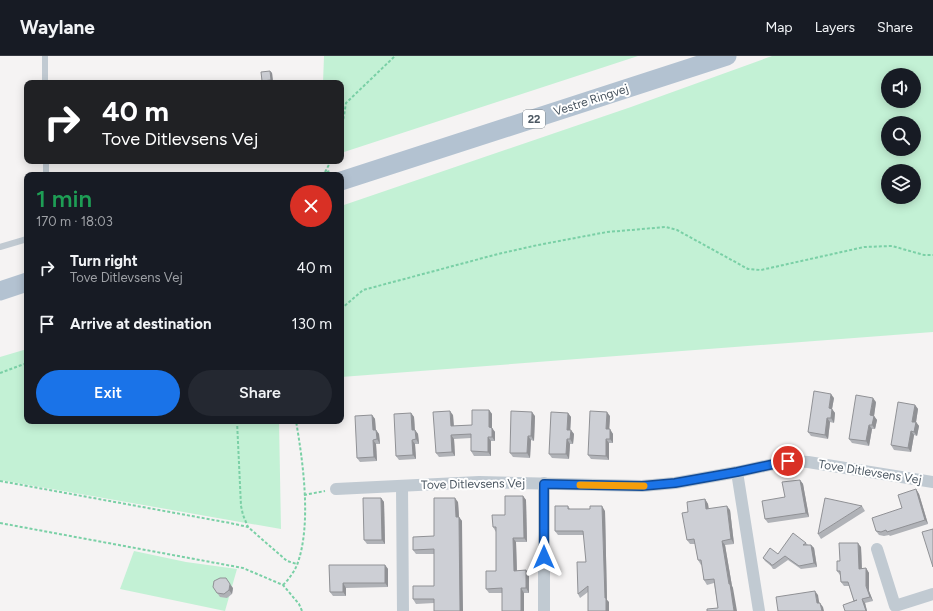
<!DOCTYPE html>
<html lang="en">
<head>
<meta charset="utf-8">
<style>
	:root { --surface:#171b24; --page:#242831; --text:#f1f3f6; --muted:#9ea1a6; --line:#363941; --accent:#1a73e8 }
	body { margin:0; font-family:Figtree,sans-serif; background:var(--page); color:var(--text); height:100vh; display:flex; flex-direction:column; font-size:15px; white-space:nowrap }
	* { box-sizing:border-box; margin:0 }
	p { font-size:13px; color:var(--muted) }
	.icon { flex:none; width:22px; height:22px; fill:none; stroke:currentColor; stroke-width:2; stroke-linecap:round; stroke-linejoin:round }
	.map { position:relative; flex:1; overflow:hidden }
	.details { position:absolute; left:24px; top:116px; width:320px; height:252px; display:flex; flex-direction:column; background:var(--surface); border-radius:8px; box-shadow:0 2px 10px #0003 }
	.details>* { flex:none }
	.banner { position:absolute; left:24px; top:24px; width:320px; height:84px; border-radius:8px; box-shadow:0 2px 10px #0003; background:#202124; color:#fff; overflow:hidden }
	.tools { position:absolute; left:881px; top:12px; display:grid; gap:8px }
	.tools a { display:grid; place-items:center; width:40px; height:40px; border-radius:50%; background:var(--surface); box-shadow:0 2px 10px #0003; font-size:20px }
	.pin { position:absolute; display:grid; place-items:center; width:34px; height:34px; color:#fff; margin:-17px; border:2px solid #fff; border-radius:50%; box-shadow:0 1px 4px #0007 }
	.me { position:absolute; width:44px; margin:-22px; rotate:0deg; stroke-linejoin:round; filter:drop-shadow(0 0 3px #0008) }
	.turn { display:flex; align-items:center; gap:14px; height:84px; padding:0 12px; font-size:18px }
	.turn .icon { width:52px; height:52px; stroke-width:2.5 }
	.turn b { display:block; font-size:28px; line-height:34px }
	.round { display:grid; place-items:center; flex:none; width:42px; height:42px; border-radius:21px; background:var(--page) }
	.head { display:flex; align-items:center; justify-content:space-between; height:68px; padding:0 12px }
	h1 { font-size:24px; font-weight:600; line-height:30px; color:#1e9e55 }
	.cta { display:flex; gap:8px; margin-top:auto; padding:8px 12px }
	.cta a { flex:1; height:46px; border-radius:24px; background:var(--accent); color:#fff; font-size:16px; font-weight:600; line-height:46px; text-align:center }
	.cta a+a { background:var(--page); color:var(--text) }
	ul { padding:0; list-style:none }
	li { display:flex; align-items:center; gap:12px; height:56px; padding:0 12px }
	li div { flex:1 }
	li b { display:block; font-size:15px }
	li em { font-style:normal }
	header { display:flex; align-items:center; gap:24px; box-sizing:border-box; height:56px; padding:0 20px; background:var(--surface); border-bottom:1px solid var(--line) }
	header strong { font-size:19px }
	nav { display:flex; gap:22px; margin-inline-start:auto; font-size:14px }
	.map>svg:first-child { display:block }
</style>
</head>
<body>
<header>
<strong>Waylane</strong>
<nav><a>Map</a><a>Layers</a><a>Share</a></nav>
</header>
<div class="map">
<svg width="933" height="555" viewBox="0 0 933 555">
	<rect width="100%" height="100%" fill="#f5f3f3"/>
	<!-- green -->
	<g fill="#c3f1d5" fill-rule="evenodd">
		<path d="M324 0H638L341 97V27H323Z"/>
		<path d="M772 0H933V276L341 321V150L631 51ZM888 19H914V45H888ZM888 67H914V93H888ZM888 115H914V141H888Z"/>
		<path d="M27 293V365H279L281 473 0 424V301Z"/>
		<path d="M134 495 186 506 237 513 225 555 120 533Z"/>
	</g>
	<g fill="none" stroke-linecap="round" stroke-linejoin="round">
		<!-- path -->
		<g stroke="#7ad0a6" stroke-width="2" stroke-dasharray="3 2" stroke-linecap="butt">
			<path d="M341 78 346 47 395 0"/>
			<path d="M325 116 331 105"/>
			<path d="M317 119 330 115"/>
			<path d="M341 253 363 234 498 198 538 189 607 176 666 171 677 174 748 213 761 214 864 191 892 190 924 199H933"/>
			<path d="M0 317 27 307"/>
			<path d="M237 365 241 450 243 459 248 471"/>
			<path d="M0 425 230 467 248 471 287 505 297 508"/>
			<path d="M304 439 325 435"/>
			<path d="M0 467 243 512 283 529 299 548 302 555"/>
			<path d="M283 529C289 523 294 516 297 509 312 469 303 406 296 365"/>
		</g>
		<!-- service -->
		<g stroke="#c1cad2" stroke-width="6">
			<path d="M45 27V0"/>
			<path d="M46 105V119"/>
			<path d="M0 191 27 183"/>
		</g>
		<!-- minor -->
		<g stroke="#c1cad2" stroke-width="12">
			<path d="M737 416 759 555"/>
			<path d="M402 430 403 555"/>
			<path d="M336 433 479 426 642 430 675 427 737 416 788 405 808 406 933 426"/>
			<path d="M877 493 895 550 933 538"/>
			<path d="M544 555V427"/>
		</g>
		<!-- primary -->
		<g stroke="#b3c2d1" stroke-width="19">
			<path d="M341 125 727 0"/>
			<path d="M0 235 27 226"/>
		</g>
	</g>
	<!-- wall -->
	<g fill="#b0b2b7">
		<path d="M270 15 272 17 273 26 263 27 262 25Z"/>
		<path d="M834 342 832 353 835 357 834 367 830 366 828 383 811 380 808 376Z"/>
		<path d="M876 346 874 360 877 364 875 373H872L869 390 852 387 849 383Z"/>
		<path d="M915 349 918 353 916 366 919 370 917 380 914 379 911 396 894 394 891 389Z"/>
		<path d="M489 354 492 358V372L495 376V385H491V400H474L471 395V382L454 383 455 400 439 401 436 397 453 359 454 370 472 369Z"/>
		<path d="M411 357 414 361 415 374 418 378 419 388H415L416 403 399 404 396 400Z"/>
		<path d="M568 357 571 361 570 374 574 378 573 388H570L569 403 552 402 549 398Z"/>
		<path d="M372 359 375 363 376 374 379 378 380 388H376L377 405 360 406 357 402Z"/>
		<path d="M535 360 534 385 531 384 530 402 513 401 510 397Z"/>
		<path d="M610 360 609 373 613 378V387H609V404L591 403 588 399Z"/>
		<path d="M800 424 803 428 809 461 768 467 765 463Z"/>
		<path d="M916 433 919 438 928 468 890 480 889 479 884 480 879 479 876 475 902 452Z"/>
		<path d="M523 440 526 444 527 486H516L517 515 526 514 529 519V537H524V555H502V537H489L486 533 496 515V476L493 471Z"/>
		<path d="M381 442 384 446 385 488H367L364 484Z"/>
		<path d="M705 443 708 448 709 453 730 454 734 488 725 489 732 530 733 532 718 552 714 527 707 529 704 524 702 509H701L698 504 695 488H690L687 484 688 456Z"/>
		<path d="M458 446 459 461 462 465 434 547 416 548 413 543 434 530V498H416L413 494 434 480Z"/>
		<path d="M568 450 570 453 605 455 607 544 609 546 588 536 580 542 578 538 586 506 584 479H558L555 475Z"/>
		<path d="M862 450 865 455 821 483 818 478Z"/>
		<path d="M806 487 808 489H811L814 492 817 511 801 513 788 504 775 513H773L771 510 765 505 763 502 778 498Z"/>
		<path d="M861 491 862 513 866 512 869 517V535L873 545 865 547 867 555H845L854 545 849 530H844L841 526 840 519 837 515 840 505Z"/>
		<path d="M329 509H385L388 513V531L346 532V540H333L330 536Z"/>
		<path d="M213 531 233 532 232 538 227 542 220 541Z"/>
	</g>
	<!-- shaded-wall -->
	<g fill="#909195">
		<path d="M270 15 272 17 273 26 271 24Z"/>
		<path d="M831 338 834 342 832 353 835 357 834 367 831 362 829 352Z"/>
		<path d="M873 342 876 346 874 360 877 364 875 373 872 369 870 359Z"/>
		<path d="M915 349 918 353 916 366 919 370 917 380 914 376 912 366Z"/>
		<path d="M489 354 492 358V376L489 371Z"/>
		<path d="M450 355 453 359 454 374 451 370Z"/>
		<path d="M532 356 535 360 534 385 531 380Z"/>
		<path d="M607 356 610 360 609 378 606 373Z"/>
		<path d="M411 357 414 361 415 378 412 374Z"/>
		<path d="M568 357 571 361 570 378 567 374Z"/>
		<path d="M372 359 375 363 376 378 373 374Z"/>
		<path d="M827 362 830 366 828 383 825 379Z"/>
		<path d="M869 369 872 373 869 390 866 385Z"/>
		<path d="M492 372 495 376V385L492 381Z"/>
		<path d="M610 373 613 378V387L610 383Z"/>
		<path d="M376 374 379 378 380 388 377 383Z"/>
		<path d="M415 374 418 378 419 388 416 383Z"/>
		<path d="M571 374 574 378 573 388 570 383Z"/>
		<path d="M911 375 914 379 911 396 908 392Z"/>
		<path d="M451 379 454 383 455 400 452 396Z"/>
		<path d="M528 380 531 384 530 402 527 397Z"/>
		<path d="M488 381 491 385V400L488 396Z"/>
		<path d="M567 383 570 388 569 403 566 398Z"/>
		<path d="M606 383 609 387V404L606 400Z"/>
		<path d="M373 384 376 388 377 405 374 401Z"/>
		<path d="M412 384 415 388 416 403 413 399Z"/>
		<path d="M800 424 803 428 809 461 806 457Z"/>
		<path d="M916 433 919 438 928 468 925 464Z"/>
		<path d="M523 440 526 444 527 486 524 482Z"/>
		<path d="M381 442 384 446 385 488 382 484Z"/>
		<path d="M455 442 458 446 459 461 462 465 463 555H460Z"/>
		<path d="M705 443 708 448 709 458 706 453Z"/>
		<path d="M602 450 605 455 607 544 609 546V555H606L605 542Z"/>
		<path d="M727 450 730 454 734 488 731 483Z"/>
		<path d="M513 482 516 486 517 519 514 515Z"/>
		<path d="M722 485 725 489 732 530 733 532 737 555H734Z"/>
		<path d="M858 487 861 491 862 517 859 513Z"/>
		<path d="M811 489 814 492 817 511 814 507Z"/>
		<path d="M385 509 388 513V531L385 527Z"/>
		<path d="M866 512 869 517V535L873 545 870 541 866 530Z"/>
		<path d="M526 514 529 519V537L526 532Z"/>
		<path d="M343 527 346 532V540L343 536Z"/>
		<path d="M230 528 233 532 232 538 229 534Z"/>
		<path d="M521 532 524 537V555H521Z"/>
		<path d="M815 535 818 539 820 551 817 547Z"/>
		<path d="M862 543 865 547 867 555H866Z"/>
		<path d="M820 547 823 551 824 555H822Z"/>
	</g>
	<!-- building -->
	<g fill="#cdcfd5" stroke="#909195">
		<path d="M270 15 271 24 262 25 261 16Z"/>
		<path d="M814 335 831 338 829 352 832 353 831 362H827L825 379 808 376Z"/>
		<path d="M856 339 873 342 870 359 874 360 872 369H869L866 385 849 383Z"/>
		<path d="M898 346 915 349 912 366H916L914 376 911 375 908 392 891 389Z"/>
		<path d="M472 354H489V371L492 372V381H488V396L471 395V378L451 379 452 396 436 397 433 356 450 355 451 370 472 369Z"/>
		<path d="M511 355 532 356 531 380H528L527 397H510Z"/>
		<path d="M590 355 607 356 606 373H610V383H606V400L588 399Z"/>
		<path d="M551 356 568 357 567 374H571L570 383H567L566 398H549Z"/>
		<path d="M411 357 412 374H415L416 383 412 384 413 399 396 400 394 358Z"/>
		<path d="M372 359 373 374H376L377 383 373 384 374 401 357 402 355 360Z"/>
		<path d="M800 424 806 457 765 463 762 445 785 441 782 426Z"/>
		<path d="M916 433 925 464 887 476 886 474 881 476 876 475 872 462 902 452 898 439Z"/>
		<path d="M505 440H523L524 482H513L514 515 526 514V532H521V555H502V532L486 533V515H496V471H493L492 459H505Z"/>
		<path d="M363 442H381L382 484H364Z"/>
		<path d="M434 442H455L456 461H459L460 555H434V543H413V530H434V493L413 494V481L434 480Z"/>
		<path d="M825 442 862 450 818 478Z"/>
		<path d="M705 443 706 453 727 450 731 483 722 485 729 528H730L734 555H707V553L718 552 714 523 704 524 701 504H698L694 483 687 484 682 457 688 456 687 446Z"/>
		<path d="M555 450H568V453H590V450H602L605 542H606V555H588V530L578 538 577 506H586L583 475H555Z"/>
		<path d="M933 473V511L922 476Z"/>
		<path d="M793 477 806 487 803 489H811L814 507 799 510 785 500 773 509H771V508L763 502 770 492 778 498Z"/>
		<path d="M839 487H858L859 513 866 512V530L870 541 862 543 866 555H845L843 549 857 544 854 545 848 526H841L840 515H837V505H840Z"/>
		<path d="M329 509H385V527H343V536H330Z"/>
		<path d="M220 522H226L230 528 229 534 224 538 217 537 213 531 214 525Z"/>
		<path d="M815 535 817 547H820L822 555H778L776 541Z"/>
	</g>
	<g fill="none" stroke-linecap="round" stroke-linejoin="round">
		<defs>
			<path id="route" d="M544 501V428L642 430 675 427 737 416 788 405"/>
		</defs>
		<!-- route casing -->
		<use href="#route" stroke="#114b97" stroke-width="10"/>
		<!-- route -->
		<use href="#route" stroke="#1a73e8" stroke-width="7"/>
		<!-- slow -->
		<path stroke="#f59e0b" stroke-width="7" d="M580 429 644 430"/>
	</g>
	<g text-anchor="middle" stroke-width="4" stroke-linejoin="round" paint-order="stroke">
		<!-- shield labels -->
		<rect fill="#fff" stroke="#808990" stroke-width="1" x="523" y="54" width="22" height="18" rx="3"/>
		<g font-size="11" font-weight="bold" fill="#4a5661">
			<text x="534" y="67">22</text>
		</g>
		<!-- street labels -->
		<g font-size="12" fill="#4a5661" stroke="#fff">
			<text transform="translate(591 44) rotate(-18)" y="4">Vestre Ringvej</text>
			<text transform="translate(870 416) rotate(9)" y="4">Tove Ditlevsens Vej</text>
			<text transform="translate(473 428) rotate(-1)" y="4">Tove Ditlevsens Vej</text>
		</g>
	</g>
</svg>
<div class="tools">
<a><svg class="icon" aria-label="sound" viewBox="0 0 24 24"><path d="M4 9h4l5-4v14l-5-4H4zM17 9q2 3 0 6"/></svg></a>
<a><svg class="icon" aria-label="search" viewBox="0 0 24 24"><circle cx="10" cy="10" r="6"/><path d="M15 15l6 6"/></svg></a>
<a><svg class="icon" aria-label="layers" viewBox="0 0 24 24"><path d="M12 4l9 5-9 5-9-5zM3 14l9 5 9-5"/></svg></a>
</div>
<div class="pin" style="left:788px;top:405px;background:#d93025"><svg class="icon" aria-label="arrive" viewBox="0 0 24 24"><path d="M6 21V4h12l-3 4 3 4H6"/></svg></div>
<svg class="me" style="left:544px;top:501px" viewBox="-20 -20 40 40"><path d="M0-17L14 15 0 8-14 15z" fill="#1a73e8" stroke="#fff" stroke-width="4"/></svg>
<div class="banner">
<div class="turn"><svg class="icon" aria-label="right" viewBox="0 0 24 24"><path d="M7 20v-9h11M14 6l5 5-5 5"/></svg><div><b>40 m</b>Tove Ditlevsens Vej</div></div>
</div>
<section class="details">
<div class="head"><div><h1>1 min</h1><p>170 m · 18:03</p></div><a class="round" style="background:#d93025;color:#fff"><svg class="icon" aria-label="close" viewBox="0 0 24 24"><path d="M6 6l12 12M18 6L6 18"/></svg></a></div>
<ul>
<li><svg class="icon" aria-label="right" viewBox="0 0 24 24"><path d="M7 20v-9h11M14 6l5 5-5 5"/></svg><div><b>Turn right</b><p>Tove Ditlevsens Vej</p></div><em>40 m</em></li>
<li><svg class="icon" aria-label="arrive" viewBox="0 0 24 24"><path d="M6 21V4h12l-3 4 3 4H6"/></svg><div><b>Arrive at destination</b></div><em>130 m</em></li>
</ul>
<div class="cta"><a>Exit</a><a>Share</a></div>
</section>
</div>
</body>
</html>
